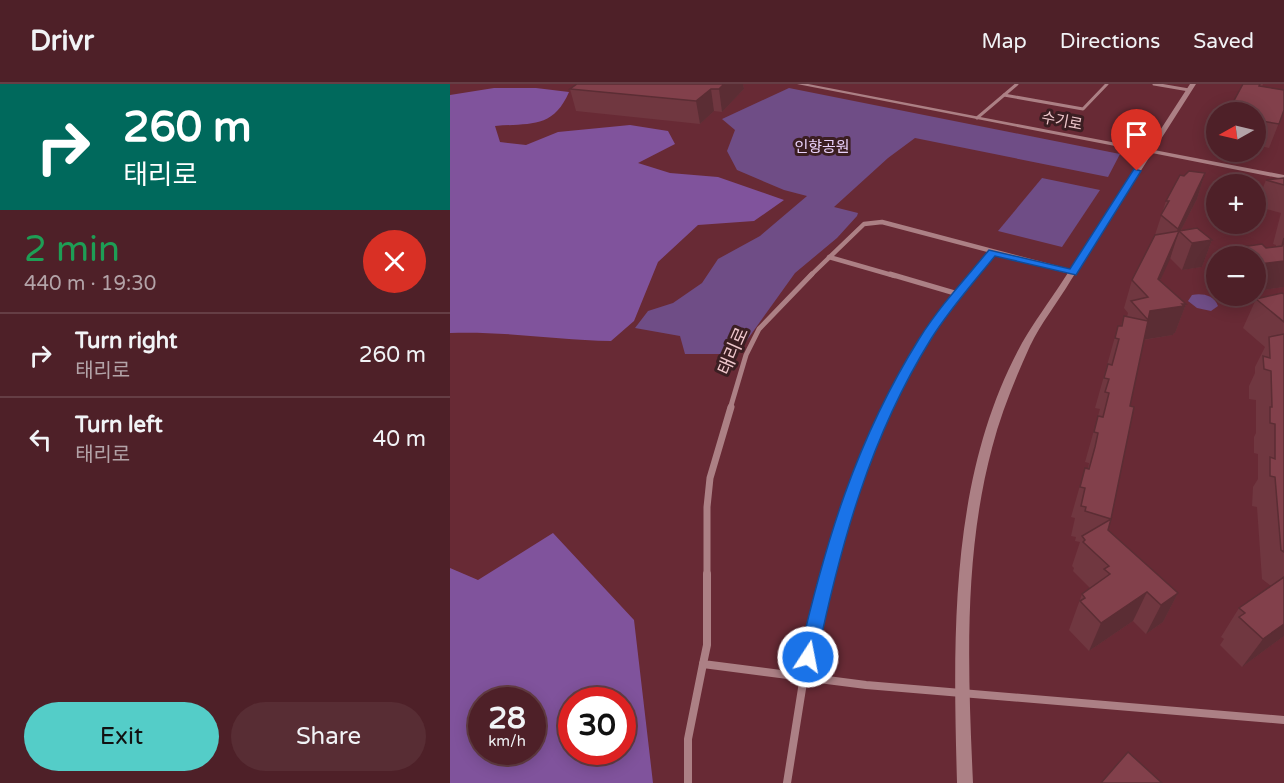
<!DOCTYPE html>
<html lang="en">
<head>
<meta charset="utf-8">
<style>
	:root { --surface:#4e2028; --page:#582d34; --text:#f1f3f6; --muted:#b3a3a8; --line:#653e45; --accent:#54cdc8 }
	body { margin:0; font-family:"Varela Round","Noto Sans KR",sans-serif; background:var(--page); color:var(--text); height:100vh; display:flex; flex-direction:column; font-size:22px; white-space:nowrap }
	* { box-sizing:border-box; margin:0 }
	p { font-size:20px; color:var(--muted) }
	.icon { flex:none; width:33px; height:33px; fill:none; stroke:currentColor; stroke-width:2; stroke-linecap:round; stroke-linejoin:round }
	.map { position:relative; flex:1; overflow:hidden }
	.drawer { display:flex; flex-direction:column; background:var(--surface); width:450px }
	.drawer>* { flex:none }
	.banner { background:#00695c; color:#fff; overflow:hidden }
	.needle { width:39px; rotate:262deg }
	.buttons { position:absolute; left:756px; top:18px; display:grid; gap:12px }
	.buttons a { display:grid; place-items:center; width:60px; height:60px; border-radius:50%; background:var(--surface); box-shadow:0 3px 15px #0003,0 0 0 2px var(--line); font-size:30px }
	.speed { position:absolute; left:18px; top:603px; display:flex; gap:12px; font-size:30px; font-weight:700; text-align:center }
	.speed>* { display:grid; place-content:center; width:78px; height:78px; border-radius:50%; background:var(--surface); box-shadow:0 3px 15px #0003,0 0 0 2px var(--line); line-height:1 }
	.speed small { font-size:15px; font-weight:400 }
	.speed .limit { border:9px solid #d22; background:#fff; color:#111 }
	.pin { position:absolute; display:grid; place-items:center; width:51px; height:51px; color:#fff; margin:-62px -26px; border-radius:50% 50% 50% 0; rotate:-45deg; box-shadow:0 0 6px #0007 }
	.pin .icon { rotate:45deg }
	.me { position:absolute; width:66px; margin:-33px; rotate:11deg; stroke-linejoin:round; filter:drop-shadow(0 0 4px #0008) }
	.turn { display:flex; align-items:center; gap:21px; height:126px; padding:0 24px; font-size:27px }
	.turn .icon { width:78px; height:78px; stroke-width:2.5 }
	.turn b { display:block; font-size:42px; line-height:51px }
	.round { display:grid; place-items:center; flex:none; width:63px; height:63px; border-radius:32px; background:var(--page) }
	.summary { display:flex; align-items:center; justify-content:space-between; height:102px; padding:0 24px }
	h1 { font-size:36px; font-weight:600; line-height:45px; color:#1e9e55 }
	.cta { display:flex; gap:12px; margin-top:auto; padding:12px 24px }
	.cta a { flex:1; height:69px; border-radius:36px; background:var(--accent); color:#111; font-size:24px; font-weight:600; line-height:69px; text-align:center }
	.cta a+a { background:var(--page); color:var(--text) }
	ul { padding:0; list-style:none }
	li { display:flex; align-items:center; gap:18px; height:84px; padding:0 24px; border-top:2px solid var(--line) }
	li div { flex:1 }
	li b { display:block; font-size:22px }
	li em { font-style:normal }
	header { display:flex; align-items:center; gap:36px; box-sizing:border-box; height:84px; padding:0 30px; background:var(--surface); border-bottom:2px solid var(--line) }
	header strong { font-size:28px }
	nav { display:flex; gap:33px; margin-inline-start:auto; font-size:21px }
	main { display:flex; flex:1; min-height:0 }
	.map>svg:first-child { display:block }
</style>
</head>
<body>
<header>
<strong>Drivr</strong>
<nav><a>Map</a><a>Directions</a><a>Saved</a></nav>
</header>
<main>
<section class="drawer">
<div class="banner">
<div class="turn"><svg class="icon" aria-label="right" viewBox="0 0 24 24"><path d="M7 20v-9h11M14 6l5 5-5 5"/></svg><div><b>260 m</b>태리로</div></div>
</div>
<div class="summary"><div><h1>2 min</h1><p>440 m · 19:30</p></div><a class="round" style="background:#d93025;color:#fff"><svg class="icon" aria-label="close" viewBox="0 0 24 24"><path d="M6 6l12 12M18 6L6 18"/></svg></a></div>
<ul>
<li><svg class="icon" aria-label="right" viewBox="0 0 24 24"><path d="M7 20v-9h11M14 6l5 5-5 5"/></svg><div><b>Turn right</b><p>태리로</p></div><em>260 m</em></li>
<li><svg class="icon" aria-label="left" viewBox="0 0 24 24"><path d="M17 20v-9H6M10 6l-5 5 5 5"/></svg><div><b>Turn left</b><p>태리로</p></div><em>40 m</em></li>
</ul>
<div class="cta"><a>Exit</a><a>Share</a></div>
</section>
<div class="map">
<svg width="834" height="699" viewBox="0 0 834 699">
	<rect width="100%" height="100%" fill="#682a35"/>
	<!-- green -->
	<g fill="#6f4d86">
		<path d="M339 4 670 70 658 93 465 54 438 74 384 123 408 129 407 132 387 154 345 189 287 270H235L230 252 185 244 198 227 223 219 252 199 268 175 310 152 357 112 334 106 287 86 277 67 285 46 272 35Z"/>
		<path d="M592 94 650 106 612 163 548 147Z"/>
		<path d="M742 211C752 209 764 211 768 222L761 227 747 224 738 217Z"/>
	</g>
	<!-- forest -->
	<g fill="#80539c" fill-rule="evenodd">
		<path d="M44 4H86L119 8C103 45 80 39 45 42L50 58 76 61 108 48 180 41 218 47 225 60 188 79 220 89 268 93 334 116 304 137 248 141 208 178 184 237 161 257C107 256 54 247 0 249V11Z"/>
		<path d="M103 449 184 536 203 699H0V484L28 496ZM32 616H82V668H32ZM122 616H172V668H122Z"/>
	</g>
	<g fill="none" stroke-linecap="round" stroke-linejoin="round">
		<!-- minor-far4 -->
		<g stroke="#ac8085" stroke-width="3">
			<path d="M704 0 739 6"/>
			<path d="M554 11 633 25 657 0"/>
			<path d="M527 34 567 0"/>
		</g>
		<!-- minor-far3 -->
		<g stroke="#ac8085" stroke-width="4.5">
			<path d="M379 173 445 192"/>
			<path d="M360 192 414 140 432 138 622 188"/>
			<path d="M523 192 543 168"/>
		</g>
		<!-- minor-far2 -->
		<g stroke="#ac8085" stroke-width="5">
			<path d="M440 190 508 210"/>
			<path d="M280 325 296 271 309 245 362 190"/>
			<path d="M436 325 476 255 524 190"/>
		</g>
		<!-- minor-far1 -->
		<g stroke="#ac8085" stroke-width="7">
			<path d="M257 491V423L260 394 281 323"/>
			<path d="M375 491C389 434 409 375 437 323"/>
		</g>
		<!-- minor -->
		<g stroke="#ac8085" stroke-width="8">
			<path d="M257 490V561L253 580 416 601 834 636"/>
			<path d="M238 699V655L253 580"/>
			<path d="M337 699 354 592 376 490"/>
		</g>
		<!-- tertiary -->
		<path fill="#ac8085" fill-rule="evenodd" d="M347 0H358L698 65 740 0H746L704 66 834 91V95L702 69C675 112 648 154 621 196 608 218 591 239 580 262 565 295 551 329 542 364 513 473 518 588 523 699H507C503 552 499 392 572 259 584 238 599 218 612 198 640 155 668 112 696 68Z"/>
	</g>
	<!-- wall -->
	<g fill="#703740">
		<path d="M127 0H293L294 5 272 28 264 27 250 40 126 27 120 5Z"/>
		<path d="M793 0H813L812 3 834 26 819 64 806 61V28H767L768 26 780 24Z"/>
		<path d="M766 31V53L761 49Z"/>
		<path d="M755 89 747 115 731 146 762 156 752 183 732 186 720 174 724 161 710 197 736 220 725 249H724L723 251 694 256 680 322 658 446 728 509 713 538 696 550 683 537 639 567 619 546 632 510 640 504 623 487 624 484 622 482 630 458 625 457 626 453 621 452 625 434 621 433 635 384 638 385 639 379 635 378 650 325 645 324 668 242H671L674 232 677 233 678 229 674 224 682 196 705 151 716 117 734 92Z"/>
		<path d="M834 94V203L806 207V172H781L784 164H816L826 163V161L823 160 831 129 806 122V121L816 96Z"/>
		<path d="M834 210V552L792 583 770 561 774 555 771 553 789 524 821 502 812 495 807 423 802 422 803 403 808 395V370L804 369V353L806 349V316L799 315V302L805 289V283L815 263 793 244 806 215Z"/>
	</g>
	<!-- shaded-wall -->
	<g fill="#5b2d34">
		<path d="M274 0H293L294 5 272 28 269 5Z"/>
		<path d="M261 5 264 27 250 40 246 17Z"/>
		<path d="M755 89 747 115 730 148 729 147 720 175 698 223 708 195 722 162 728 145Z"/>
		<path d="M762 156 752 183 732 186 742 159Z"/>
		<path d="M834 177V203L806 207V189L809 180Z"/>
		<path d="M736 220 725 249H724L723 251 692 256 700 227Z"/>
		<path d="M697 508 683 537 639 567 651 539Z"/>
		<path d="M728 509 713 538 696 550 711 521Z"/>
		<path d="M834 540V552L792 583 813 555Z"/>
	</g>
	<!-- building -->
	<g fill="#82404b" stroke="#5b2d34" stroke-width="1.5">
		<path d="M127 0H274L269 5H261L246 17 120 5Z"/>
		<path d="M793 0H810L809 2 834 6V26L829 40 806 36V28H773L768 26 780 24Z"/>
		<path d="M739 87 755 89 728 145 711 131 719 117H716L730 91 734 92Z"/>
		<path d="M834 94V101L816 96Z"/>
		<path d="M747 144 762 156 742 159 729 147Z"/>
		<path d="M729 147 708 195 736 220H732L734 222 700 227 698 236 681 217 698 213 682 196 705 151Z"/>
		<path d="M834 154V177L809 180H806V172H794L784 164 812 160 816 164 832 162Z"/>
		<path d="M832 209 834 210V238L806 215Z"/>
		<path d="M674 232 698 237 680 322 684 323 661 435 635 427 636 423 631 422 635 404 630 403 635 384 639 385 645 363 648 349 644 348 648 332 653 333 659 309 655 308 659 295 654 294 658 280 662 281 669 255 665 254 668 242H672Z"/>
		<path d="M834 250V468L831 466 825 393 820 392V373L825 375V340L820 339V323H822L821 287 814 285 813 272 820 274 819 253Z"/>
		<path d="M661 435 658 446 728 509 711 521 697 508 651 539 630 517 635 514 632 510 660 490 654 485 659 482 633 458 635 456 632 452Z"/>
		<path d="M834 493V540L813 555 789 533 795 529 789 524Z"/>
		<path d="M678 668 712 699H651Z"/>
	</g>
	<!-- route -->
	<path fill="#1a73e8" stroke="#114b97" stroke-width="1.5" d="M684 85 691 87 626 191 545 172C523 199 499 226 481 255 420 353 390 462 367 573L364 579 358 581 351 579 349 573C375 459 406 356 469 255 489 223 515 195 539 166L620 185Z"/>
	<g text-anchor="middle" stroke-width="6" stroke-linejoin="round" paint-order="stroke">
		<!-- far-street labels -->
		<g font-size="15" fill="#efc7cc" stroke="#3b1e22">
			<text transform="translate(612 37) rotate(11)" y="5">수기로</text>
		</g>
		<!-- far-park labels -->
		<g font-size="15" fill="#ead2fb" stroke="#3b1e22">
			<text x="372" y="68">인향공원</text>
		</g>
		<!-- street labels -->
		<g font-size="18" fill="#efc7cc" stroke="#3b1e22">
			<text transform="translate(283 267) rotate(-66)" y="6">태리로</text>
		</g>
	</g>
</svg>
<div class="buttons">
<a><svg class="needle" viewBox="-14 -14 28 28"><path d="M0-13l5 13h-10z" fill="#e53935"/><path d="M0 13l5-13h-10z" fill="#b3a3a8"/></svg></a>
<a>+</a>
<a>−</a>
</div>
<div class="speed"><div>28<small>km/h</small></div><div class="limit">30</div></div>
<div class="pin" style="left:687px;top:87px;background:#d93025"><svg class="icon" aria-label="arrive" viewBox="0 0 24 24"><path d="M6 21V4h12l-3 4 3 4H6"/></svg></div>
<svg class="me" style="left:358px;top:573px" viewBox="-20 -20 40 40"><circle r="17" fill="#1a73e8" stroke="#fff" stroke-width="3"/><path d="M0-11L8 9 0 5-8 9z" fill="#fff"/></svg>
</div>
</main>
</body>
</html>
